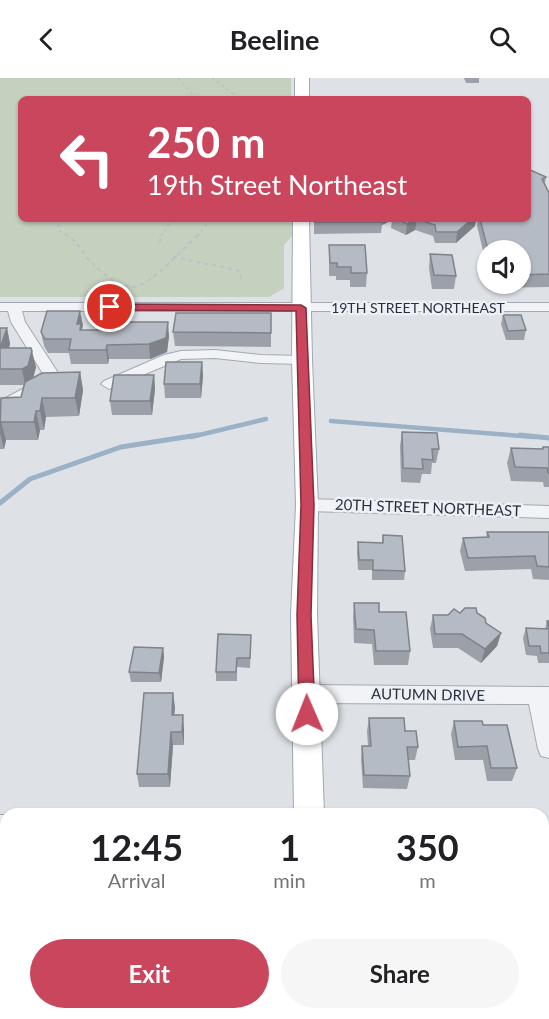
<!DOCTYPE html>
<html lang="en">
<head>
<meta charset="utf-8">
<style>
	:root { --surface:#fff; --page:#f6f6f6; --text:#202124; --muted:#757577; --accent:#ca465d }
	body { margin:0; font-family:Lato,sans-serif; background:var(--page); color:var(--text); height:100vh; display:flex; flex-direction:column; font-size:22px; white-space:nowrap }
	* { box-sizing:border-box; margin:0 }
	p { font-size:20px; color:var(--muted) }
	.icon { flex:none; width:33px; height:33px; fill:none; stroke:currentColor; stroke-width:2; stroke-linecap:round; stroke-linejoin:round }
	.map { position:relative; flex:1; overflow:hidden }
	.side { position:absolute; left:0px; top:730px; width:549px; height:212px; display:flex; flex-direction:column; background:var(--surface); border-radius:18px 18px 0 0; box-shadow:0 2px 4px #0004 }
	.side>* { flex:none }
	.top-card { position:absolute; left:18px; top:18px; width:513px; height:126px; border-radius:9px; box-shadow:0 2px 4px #0004; background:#ca465d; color:#fff; overflow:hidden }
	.fabs { position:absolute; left:477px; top:162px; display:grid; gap:12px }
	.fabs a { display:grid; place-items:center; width:54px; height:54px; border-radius:50%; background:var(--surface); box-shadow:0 2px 4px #0004; font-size:30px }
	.pin { position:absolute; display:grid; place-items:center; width:51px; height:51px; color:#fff; margin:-26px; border:3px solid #fff; border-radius:50%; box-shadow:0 2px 6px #0007 }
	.me { position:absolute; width:66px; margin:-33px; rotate:359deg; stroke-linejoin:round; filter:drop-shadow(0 0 4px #0008) }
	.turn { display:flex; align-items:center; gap:21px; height:126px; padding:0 30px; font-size:27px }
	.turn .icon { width:78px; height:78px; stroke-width:2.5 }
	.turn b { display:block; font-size:42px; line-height:51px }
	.eta { display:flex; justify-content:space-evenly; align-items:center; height:102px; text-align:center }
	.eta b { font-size:36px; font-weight:700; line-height:42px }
	.cta { display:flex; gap:12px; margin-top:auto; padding:12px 30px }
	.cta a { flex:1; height:69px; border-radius:36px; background:var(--accent); color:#fff; font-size:24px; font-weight:700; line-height:69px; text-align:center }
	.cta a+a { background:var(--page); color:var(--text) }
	header { display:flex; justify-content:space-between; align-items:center; height:78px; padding:0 30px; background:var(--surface); font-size:27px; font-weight:700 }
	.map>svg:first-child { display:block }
</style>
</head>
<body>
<header><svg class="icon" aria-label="back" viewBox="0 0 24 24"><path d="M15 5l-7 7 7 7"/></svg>Beeline<svg class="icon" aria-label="search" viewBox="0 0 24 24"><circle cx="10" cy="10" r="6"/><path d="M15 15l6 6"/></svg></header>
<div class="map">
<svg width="549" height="941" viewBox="0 0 549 941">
	<rect width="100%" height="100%" fill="#dee2e7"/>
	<!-- green -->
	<path fill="#c4d1bf" d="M0 0H291V21H21V141H292V158L284 167V210L269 219H0Z"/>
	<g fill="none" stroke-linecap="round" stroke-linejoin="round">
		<!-- stream-far1 -->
		<g stroke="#9ab1c6" stroke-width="4.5">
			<path d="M331 343 535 359"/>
			<path d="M191 359 266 341"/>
		</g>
		<!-- stream -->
		<g stroke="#9ab1c6" stroke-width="5">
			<path d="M520 357 549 360"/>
			<path d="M0 425 30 401 121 369 198 357"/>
		</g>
		<defs>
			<g id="minor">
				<path d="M0 225H549V233H22L25 244 62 301 59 304 0 334V323L45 299 11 244 8 233H0Z"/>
				<path d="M215 272 261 277 302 278 309 282 302 286 261 285 215 280 181 281 114 309 109 311 101 306 104 303 164 277 181 273Z"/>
				<path d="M307 421 549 428V440L307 433 301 431 298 427 301 423Z"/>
				<path d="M307 607 549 609V680L541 678 538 671 529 626 307 625 300 622 297 616 300 610Z"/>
				<rect x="0" y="737" width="6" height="22"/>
			</g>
			<g id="major">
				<rect x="295" y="0" width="14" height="21"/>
				<path d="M293 141H309L312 282 318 427 317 537 324 736H294L291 537 296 427 292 282Z"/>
				<rect x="296" y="936" width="34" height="5"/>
			</g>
		</defs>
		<!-- minor casing -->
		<use href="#minor" stroke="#a4a9b1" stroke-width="2"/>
		<!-- major casing -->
		<use href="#major" stroke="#9ea7b2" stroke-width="2"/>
		<!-- path-far1 -->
		<g stroke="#bdc0c6" stroke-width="1.5" stroke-dasharray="3 3" stroke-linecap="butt">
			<path d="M178 0 197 21"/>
			<path d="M212 0 240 21"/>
			<path d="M56 141 60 153 68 158"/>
			<path d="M161 158 172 141"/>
			<path d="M197 158 211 141"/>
		</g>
		<!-- path -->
		<g stroke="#bdc0c6" stroke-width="2" stroke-dasharray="4 4" stroke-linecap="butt">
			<path d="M65 156C81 166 79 171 90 183 100 194 119 209 134 209 150 208 186 168 199 156"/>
			<path d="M160 164 161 156"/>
			<path d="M173 179 237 192 241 195V203"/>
		</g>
		<!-- minor -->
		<use href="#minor" fill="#f1f3f6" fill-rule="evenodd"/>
		<!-- major -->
		<use href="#major" fill="#fff" fill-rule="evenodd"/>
	</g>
	<!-- wall -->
	<g fill="#9ca1a9">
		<path d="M464 0H479V5H466Z"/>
		<path d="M528 91 546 99 545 105 549 115V209L492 210 491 206H520V172H488V193L477 148 478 141H528Z"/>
		<path d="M322 141H476L475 148 456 165H435L433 158 415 152 406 157 391 150 392 142 382 147 381 155 314 156V144Z"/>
		<path d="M329 167 367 195 366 209H350V202H336V198H329Z"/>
		<path d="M430 176 456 198 454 211H432L429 190Z"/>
		<path d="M271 235V269L175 268 173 254Z"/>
		<path d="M503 237 526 252 524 262H506L501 246Z"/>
		<path d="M83 247 82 252 169 258 167 274 150 281H109L108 286H71L69 275H48L44 268 41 254Z"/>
		<path d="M0 250H7L10 266 9 270 36 289 33 300 80 294 83 312 79 338 46 339 44 352H40L38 362H6L4 371H0V372V323L21 319 24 307H0Z"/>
		<path d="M202 284 203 298 201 320H165L164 306Z"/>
		<path d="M154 297 155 311 152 337H112L110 323Z"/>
		<path d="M402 354 439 371 436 385H432L431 396H422L420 405 401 404 400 368Z"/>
		<path d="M543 369H549V409H544L543 404 511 403 507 385 511 370 542 371Z"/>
		<path d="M487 454H549V502L533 501 531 491 465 493 460 473 463 460 486 459Z"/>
		<path d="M383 457 405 493 404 502H372V492H358L357 474 358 464 382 465Z"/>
		<path d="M354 525 379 534 410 573 408 587H374L372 566 354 565 353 539Z"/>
		<path d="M460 535H477L486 545 501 555 497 568 481 585 458 570H433L430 551 433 537H448Z"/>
		<path d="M547 543H549V585H538L537 578 526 577 523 560 526 550 545 551Z"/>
		<path d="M251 566 250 590 237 589V603H216V594Z"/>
		<path d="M163 570 164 579 161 604H131L129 594Z"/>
		<path d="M175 629 174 637 184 650V667H173L170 709H139L137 696Z"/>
		<path d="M369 640 405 653 418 669 415 682H408L410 698 407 711 363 710 361 681 362 668H368L367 653Z"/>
		<path d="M454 643 483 647 517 690 512 703H487L483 682H455L451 656Z"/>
		<path d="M543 857H549V914L548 916H543Z"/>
		<path d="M383 936H429L427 941H383Z"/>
	</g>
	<!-- shaded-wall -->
	<g fill="#7f8389">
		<path d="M374 141H392V142L382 147V144Z"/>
		<path d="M417 141 415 152 406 157 407 146Z"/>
		<path d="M472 141H476L475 148 456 165 457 154Z"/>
		<path d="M80 233 83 247 82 251 83 260 77 246Z"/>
		<path d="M168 244 169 258 167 274 150 281 149 266Z"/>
		<path d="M7 250 10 266 4 285 0 270Z"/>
		<path d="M107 267 109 281 108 286 106 272Z"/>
		<path d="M32 273 36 289 32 304 25 307 22 291Z"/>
		<path d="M202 284 203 298 201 320 200 306Z"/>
		<path d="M80 294 83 312 79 338 75 320Z"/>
		<path d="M154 297 155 311 152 337 150 323Z"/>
		<path d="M42 320 46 339 44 352 40 333Z"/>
		<path d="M36 333 40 352 38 362 34 344Z"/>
		<path d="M1 344 6 362 4 371 0 355Z"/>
		<path d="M501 555 497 568 481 585 485 571Z"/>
		<path d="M163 570 164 579 161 604 159 595Z"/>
		<path d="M173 615 175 629 173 650 172 637Z"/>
		<path d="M183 637 184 650V667L182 654Z"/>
		<path d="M171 654 173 667 170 709 168 696Z"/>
	</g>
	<!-- building -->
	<g fill="#b5bbc4" stroke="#7f8389" stroke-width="1.5">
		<path d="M528 91 546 99 542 101 549 115V196L520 197V172H488L480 141H528V139H530L528 133Z"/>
		<path d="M322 141H376L382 144H314Z"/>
		<path d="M397 141H417L407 146Z"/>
		<path d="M417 141H472L457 154H436L435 147Z"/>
		<path d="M329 167H365L367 195H351V189H337V185H330Z"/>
		<path d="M430 176 452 177 456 198 434 197Z"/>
		<path d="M47 233H80L77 246H81L80 252H118L119 244H168L166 260 149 266 107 267 106 272H69L71 261H45L41 254Z"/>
		<path d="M176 235H271V255L173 254Z"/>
		<path d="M503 237H521L526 252 508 253Z"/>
		<path d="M0 250H7L0 270Z"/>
		<path d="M0 270H31L32 273 28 288 22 291H0Z"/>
		<path d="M166 284H202L200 306H164Z"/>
		<path d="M80 294 75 320H42L40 333H36L34 344H1L0 350 1 320 21 319 25 304 42 295Z"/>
		<path d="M114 297H154L150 323H110Z"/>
		<path d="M402 354 437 355 439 371H432L433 382 422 381 423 391 403 390Z"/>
		<path d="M543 369H549V395H548L547 390 515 389 511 370 543 371Z"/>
		<path d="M487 454H549V489L537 488 535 478 468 480 463 460 489 459Z"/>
		<path d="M383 457 402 458 405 493 373 492V482H359L358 464 383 465Z"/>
		<path d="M354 525H379V534H406L410 573H376L374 552 356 551Z"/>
		<path d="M465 530H476L477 535 485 540 486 545 501 555 485 571 462 556H435L433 537H448L454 531 460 535Z"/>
		<path d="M547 543H549V575H541L540 568H529L526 550 549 551Z"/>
		<path d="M218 556 251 557 250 580H237L236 594H216Z"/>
		<path d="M134 569 163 570 159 595 129 594Z"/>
		<path d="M144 615H173L172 637H183L182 654H171L168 696H137Z"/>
		<path d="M369 640H404L405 653H416L418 669H407L410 698 364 697 362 668H371Z"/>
		<path d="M454 643H482L483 647H507L517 690H491L487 668 458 669Z"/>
		<path d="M543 857H549V884H547L549 893V909H543Z"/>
	</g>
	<!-- route -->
	<path fill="#ca465d" stroke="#832e3c" stroke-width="1.5" d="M110 226 301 227 306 230 314 427 311 537 315 636 313 640 307 642 301 640 299 636 297 537 301 427 296 233 106 232 104 229Z"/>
	<g text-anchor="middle" stroke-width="5" stroke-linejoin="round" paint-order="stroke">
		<!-- far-street labels -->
		<g font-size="14" fill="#28303e" stroke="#edf1f5">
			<text x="418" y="235">19TH STREET NORTHEAST</text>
		</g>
		<!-- street labels -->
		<g font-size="15" fill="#28303e" stroke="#edf1f5">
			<text transform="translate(428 430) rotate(2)" y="5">20TH STREET NORTHEAST</text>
			<text transform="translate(428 617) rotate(1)" y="5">AUTUMN DRIVE</text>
		</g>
	</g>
</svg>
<div class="fabs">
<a><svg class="icon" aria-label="sound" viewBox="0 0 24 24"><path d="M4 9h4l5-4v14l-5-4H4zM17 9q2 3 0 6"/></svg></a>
</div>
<div class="pin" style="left:110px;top:229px;background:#d93025"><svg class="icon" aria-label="arrive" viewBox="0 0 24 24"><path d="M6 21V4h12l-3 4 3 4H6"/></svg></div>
<svg class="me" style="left:307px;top:636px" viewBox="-20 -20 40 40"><circle r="19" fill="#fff"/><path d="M0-13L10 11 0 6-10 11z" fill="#ca465d"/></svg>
<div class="top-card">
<div class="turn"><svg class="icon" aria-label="left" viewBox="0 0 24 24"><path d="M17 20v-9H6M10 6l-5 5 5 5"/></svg><div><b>250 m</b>19th Street Northeast</div></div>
</div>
<section class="side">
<div class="eta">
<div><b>12:45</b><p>Arrival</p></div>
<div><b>1</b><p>min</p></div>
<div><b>350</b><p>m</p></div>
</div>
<div class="cta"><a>Exit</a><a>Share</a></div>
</section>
</div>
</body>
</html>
